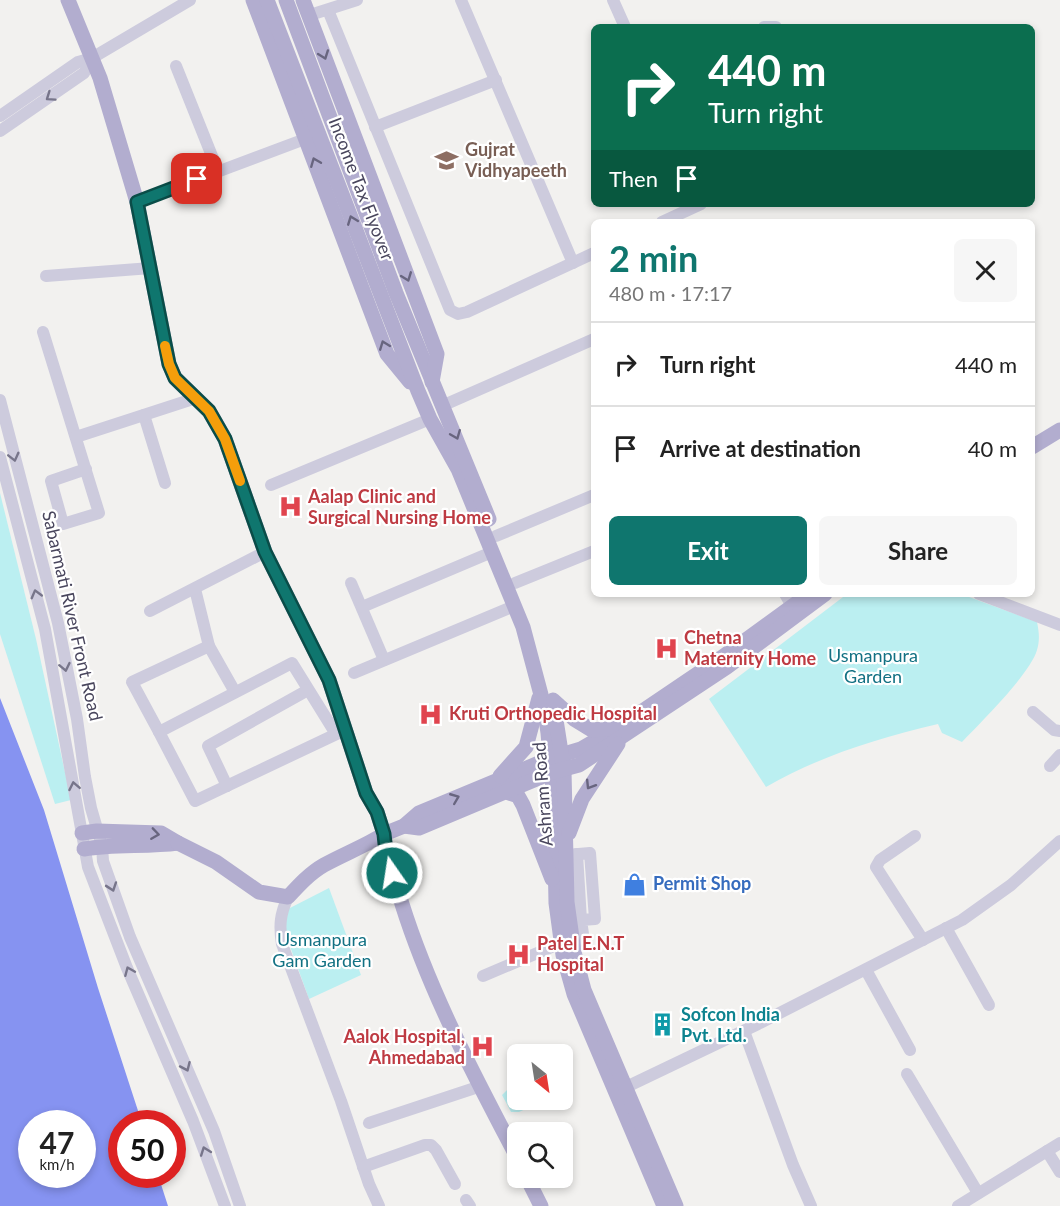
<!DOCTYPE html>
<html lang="en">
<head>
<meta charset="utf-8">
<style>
	:root { --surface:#fff; --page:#f6f6f6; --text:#222; --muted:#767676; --line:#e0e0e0; --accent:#0f766e }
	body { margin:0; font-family:Lato,sans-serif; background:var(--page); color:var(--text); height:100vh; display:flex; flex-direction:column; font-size:22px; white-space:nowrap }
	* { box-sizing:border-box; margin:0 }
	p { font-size:20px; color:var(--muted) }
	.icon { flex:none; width:33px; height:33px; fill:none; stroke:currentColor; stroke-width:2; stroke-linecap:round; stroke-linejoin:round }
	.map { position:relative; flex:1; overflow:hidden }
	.side { position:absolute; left:591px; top:219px; width:444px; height:378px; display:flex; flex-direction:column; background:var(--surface); border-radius:9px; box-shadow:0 3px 9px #0003 }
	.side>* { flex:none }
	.banner { position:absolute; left:591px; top:24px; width:444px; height:183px; border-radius:9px; box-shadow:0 3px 9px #0003; background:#0b6e4f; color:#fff; overflow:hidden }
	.needle { width:39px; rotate:150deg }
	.buttons { position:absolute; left:507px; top:1044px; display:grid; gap:12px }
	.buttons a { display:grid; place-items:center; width:66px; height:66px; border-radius:9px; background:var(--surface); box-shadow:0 3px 9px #0003; font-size:30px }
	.speed { position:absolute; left:18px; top:1110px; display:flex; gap:12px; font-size:30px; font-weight:700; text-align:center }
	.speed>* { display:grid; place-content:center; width:78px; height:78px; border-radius:50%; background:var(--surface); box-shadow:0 3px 9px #0003; line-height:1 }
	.speed small { font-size:15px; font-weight:400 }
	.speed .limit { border:9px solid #d22; background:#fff; color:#111 }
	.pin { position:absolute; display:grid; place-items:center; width:51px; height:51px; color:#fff; margin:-26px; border-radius:12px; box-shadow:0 3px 9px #0006 }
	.me { position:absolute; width:66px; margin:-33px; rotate:347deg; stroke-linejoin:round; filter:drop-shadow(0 0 4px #0008) }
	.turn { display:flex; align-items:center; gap:21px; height:126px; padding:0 18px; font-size:27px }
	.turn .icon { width:78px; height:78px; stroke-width:2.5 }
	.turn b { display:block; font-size:42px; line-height:51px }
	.then { display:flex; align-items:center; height:57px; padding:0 18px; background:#0003; gap:12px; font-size:22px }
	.round { display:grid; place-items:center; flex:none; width:63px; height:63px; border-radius:9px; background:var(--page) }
	.head { display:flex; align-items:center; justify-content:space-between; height:102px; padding:0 18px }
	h1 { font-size:36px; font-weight:700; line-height:45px; color:var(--accent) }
	.cta { display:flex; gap:12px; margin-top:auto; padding:12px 18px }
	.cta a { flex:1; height:69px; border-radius:9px; background:var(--accent); color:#fff; font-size:24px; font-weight:700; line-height:69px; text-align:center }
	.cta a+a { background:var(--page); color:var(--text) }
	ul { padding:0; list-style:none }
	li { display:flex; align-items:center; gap:18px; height:84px; padding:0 18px; border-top:2px solid var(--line) }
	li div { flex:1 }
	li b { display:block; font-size:22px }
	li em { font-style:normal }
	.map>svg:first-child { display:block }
</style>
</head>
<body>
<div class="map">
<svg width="1060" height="1206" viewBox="0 0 1060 1206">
	<rect width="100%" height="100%" fill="#f2f1ef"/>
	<!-- green -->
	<g fill="#bbeff1">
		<path d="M0 493 36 639 71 800 55 804 0 634Z"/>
		<path d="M847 594H961L1037 622C1039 632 1040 640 1037 650 1030 674 981 722 962 742L942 733 938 724C876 739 822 755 766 787L709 699Z"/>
		<path d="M329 888 361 975 309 999 283 927 286 910Z"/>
		<path d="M517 1085 518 1100H527L530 1107 519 1112H511L502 1095 508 1089Z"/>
	</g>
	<!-- water -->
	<path fill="#8693f1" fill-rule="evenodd" d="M0 698 44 810 98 988 142 1123 122 1124V1174L158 1175 168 1206H0ZM32 1124H82V1174H32Z"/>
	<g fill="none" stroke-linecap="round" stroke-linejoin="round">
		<!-- minor -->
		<g stroke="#cdcbdd" stroke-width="12">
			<path d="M461 0 573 263"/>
			<path d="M613 0 625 27"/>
			<path d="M328 10 450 310 458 314 467 312 594 253"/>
			<path d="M310 15 357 0"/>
			<path d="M764 27H776"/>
			<path d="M176 66 218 171"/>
			<path d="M0 116 78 62 92 58 190 0"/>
			<path d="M375 127 496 80"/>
			<path d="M0 131 84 73 92 58"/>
			<path d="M137 202 305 139"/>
			<path d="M662 222 701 204"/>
			<path d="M46 276 151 268"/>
			<path d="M43 332 99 513 63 524 51 481 86 469"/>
			<path d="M0 400 58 623 77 719 85 777 91 808 102 846 103 861 130 937 214 1131 240 1206"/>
			<path d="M444 405 594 339"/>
			<path d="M144 415 165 483"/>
			<path d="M76 437 196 398"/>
			<path d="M0 457 45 629 88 867 127 968 193 1121 225 1206"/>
			<path d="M271 485 430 419"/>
			<path d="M496 536 594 495"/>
			<path d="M351 583 384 660"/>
			<path d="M515 583 594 551"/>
			<path d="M195 589 209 646"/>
			<path d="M785 594 792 606"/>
			<path d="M979 594 1060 625"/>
			<path d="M362 607 492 552"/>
			<path d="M150 611 265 552"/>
			<path d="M354 673 514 606"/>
			<path d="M1033 712 1054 730 1060 731"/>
			<path d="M159 732 132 682 209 646 235 692"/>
			<path d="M336 734 292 663 159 732 195 801 345 730"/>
			<path d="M1050 766 1060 755"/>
			<path d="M227 786 208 746 308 690"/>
			<path d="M915 836 880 860 876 867 923 940"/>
			<path d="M577 854 581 920"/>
			<path d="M567 855 590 853 595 919 581 920 584 941 572 942"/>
			<path d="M288 897C280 914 279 926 282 944L341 1101 369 1184 379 1206"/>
			<path d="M946 928 989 1005"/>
			<path d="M866 970 910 1050"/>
			<path d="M483 976 561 943"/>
			<path d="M744 1031 793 1165 811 1206"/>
			<path d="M907 1074 978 1193"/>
			<path d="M620 1090 758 1024 962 920 1011 885 1060 841"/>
			<path d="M369 1123 481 1086"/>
			<path d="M1047 1151 1060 1172"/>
			<path d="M363 1167 425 1145H431L436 1150 455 1184"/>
			<path d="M466 1200 470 1206"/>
			<path d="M958 1206 1060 1143"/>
		</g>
		<!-- major -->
		<g stroke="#b2adcf" stroke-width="15">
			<path d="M68 0 100 78 137 202 169 364 175 378 209 411 225 439 265 552 329 680 366 793 377 812 384 834 404 826 419 813 551 758 581 749 619 727 721 658 809 594"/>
			<path d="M253 0 387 354 410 382"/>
			<path d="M267 0 418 391 430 419 458 469 523 627 544 706 548 733 554 800 556 903 563 955 574 994 664 1206"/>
			<path d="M286 0 396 293 489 519"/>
			<path d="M303 0 437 354 432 382"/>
			<path d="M1032 447 1060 430"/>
			<path d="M553 700 574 719 592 730 614 728"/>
			<path d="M556 720 564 771 567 902 574 952 584 990 676 1206"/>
			<path d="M500 776 526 747 539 698"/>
			<path d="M506 792 518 796 523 805 552 879"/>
			<path d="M404 826 419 828 553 772 579 765 727 667 825 594"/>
			<path d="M82 833 97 831 161 833 178 843C147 847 115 844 84 849"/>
			<path d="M569 833 582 799 618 744"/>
			<path d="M384 834C386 858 395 881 402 904 430 993 475 1077 518 1159"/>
			<path d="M178 843 216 862 259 892 288 897C299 885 310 873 324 865 344 854 365 846 384 834"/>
			<path d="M527 1178 541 1206"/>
		</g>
	</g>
	<!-- one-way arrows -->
	<defs><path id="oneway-chevron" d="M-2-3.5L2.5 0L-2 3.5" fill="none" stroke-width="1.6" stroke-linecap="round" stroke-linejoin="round" transform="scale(1.5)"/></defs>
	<g stroke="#68657f">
		<use href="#oneway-chevron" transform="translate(324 55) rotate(70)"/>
		<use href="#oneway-chevron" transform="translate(315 162) rotate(-112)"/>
		<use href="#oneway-chevron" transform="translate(352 220) rotate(-111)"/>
		<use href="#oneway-chevron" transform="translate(407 277) rotate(69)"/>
		<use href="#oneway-chevron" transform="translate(384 345) rotate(-111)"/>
		<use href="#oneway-chevron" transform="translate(456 435) rotate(68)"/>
		<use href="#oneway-chevron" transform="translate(590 785) rotate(122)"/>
		<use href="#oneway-chevron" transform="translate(455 798) rotate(-22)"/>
		<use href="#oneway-chevron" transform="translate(155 834) rotate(8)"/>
	</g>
	<g stroke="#77758a">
		<use href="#oneway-chevron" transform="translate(50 97) rotate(145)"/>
		<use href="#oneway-chevron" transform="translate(14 457) rotate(76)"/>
		<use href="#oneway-chevron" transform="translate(36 594) rotate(-105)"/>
		<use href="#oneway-chevron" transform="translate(65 667) rotate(78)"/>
		<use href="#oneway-chevron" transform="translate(74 786) rotate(-101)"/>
		<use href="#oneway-chevron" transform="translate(112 887) rotate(71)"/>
		<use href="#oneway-chevron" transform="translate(129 971) rotate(-113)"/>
		<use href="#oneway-chevron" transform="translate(186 1067) rotate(66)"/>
		<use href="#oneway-chevron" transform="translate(205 1151) rotate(-110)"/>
	</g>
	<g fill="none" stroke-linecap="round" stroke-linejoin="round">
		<defs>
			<path id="route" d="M197 179 137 202 169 364 175 378 209 411 225 439 265 552 329 680 366 793 377 812 384 834 386 853 392 873"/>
		</defs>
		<!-- route casing -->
		<use href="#route" stroke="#0a4d48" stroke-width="15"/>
		<!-- route -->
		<use href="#route" stroke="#0f766e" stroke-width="10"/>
		<!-- slow -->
		<path stroke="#f59e0b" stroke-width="10" d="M165 346 169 364 175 378 209 411 225 439 240 481"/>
	</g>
	<!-- icons -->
	<defs>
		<symbol id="university-bare" viewBox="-9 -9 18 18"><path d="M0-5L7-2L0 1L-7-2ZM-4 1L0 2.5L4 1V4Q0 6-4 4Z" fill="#8d6e63" stroke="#fff" stroke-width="2.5" paint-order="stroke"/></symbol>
		<symbol id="hospital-bare" viewBox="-9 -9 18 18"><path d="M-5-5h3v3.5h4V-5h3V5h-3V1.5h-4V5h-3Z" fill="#e0444e" stroke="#fff" stroke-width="2.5" paint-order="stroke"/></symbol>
		<symbol id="shop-bare" viewBox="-9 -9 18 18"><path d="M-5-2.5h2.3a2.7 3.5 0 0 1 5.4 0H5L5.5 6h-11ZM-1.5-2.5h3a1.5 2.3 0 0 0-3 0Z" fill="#3f7fe0" stroke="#fff" stroke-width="2.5" paint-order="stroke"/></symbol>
		<symbol id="building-bare" viewBox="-9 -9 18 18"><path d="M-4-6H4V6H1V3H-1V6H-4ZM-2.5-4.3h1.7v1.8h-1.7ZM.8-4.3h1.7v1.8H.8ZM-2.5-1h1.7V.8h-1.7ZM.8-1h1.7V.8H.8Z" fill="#0f9aa8" stroke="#fff" stroke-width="2.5" paint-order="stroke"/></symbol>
	</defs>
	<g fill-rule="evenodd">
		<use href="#university-bare" x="430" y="144" width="33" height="33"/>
		<use href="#hospital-bare" x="274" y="490" width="33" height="33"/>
		<use href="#hospital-bare" x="650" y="632" width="33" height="33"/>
		<use href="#hospital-bare" x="414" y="698" width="33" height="33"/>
		<use href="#shop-bare" x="618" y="868" width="33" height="33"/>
		<use href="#hospital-bare" x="502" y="938" width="33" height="33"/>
		<use href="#building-bare" x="646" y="1008" width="33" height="33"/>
		<use href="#hospital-bare" x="466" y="1030" width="33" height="33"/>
	</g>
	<g text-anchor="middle" stroke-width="4.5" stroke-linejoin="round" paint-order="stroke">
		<!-- education labels -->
		<g font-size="18" font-weight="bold" fill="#785e54" stroke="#fff" text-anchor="start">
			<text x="465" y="156">Gujrat<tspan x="465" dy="21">Vidhyapeeth</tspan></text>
		</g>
		<!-- street labels -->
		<g font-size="18" fill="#49465d" stroke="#fff">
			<text transform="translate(361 189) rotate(69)" y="6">Income Tax Flyover</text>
			<text transform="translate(72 616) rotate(77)" y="6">Sabarmati River Front Road</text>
			<text transform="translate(543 794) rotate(-94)" y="6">Ashram Road</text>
		</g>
		<!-- health labels -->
		<g font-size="18" font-weight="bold" fill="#be3a42" stroke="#fff" text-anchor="start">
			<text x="308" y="503">Aalap Clinic and<tspan x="308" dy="21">Surgical Nursing Home</tspan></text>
			<text x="684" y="644">Chetna<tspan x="684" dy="21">Maternity Home</tspan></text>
			<text x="449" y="720">Kruti Orthopedic Hospital</text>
			<text x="537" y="950">Patel E.N.T<tspan x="537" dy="21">Hospital</tspan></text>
			<text x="465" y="1043" text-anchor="end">Aalok Hospital,<tspan x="465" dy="21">Ahmedabad</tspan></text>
		</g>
		<!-- park labels -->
		<g font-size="18" fill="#127183" stroke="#fff">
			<text x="873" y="662">Usmanpura<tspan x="873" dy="21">Garden</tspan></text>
			<text x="322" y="946">Usmanpura<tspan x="322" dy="21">Gam Garden</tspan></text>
		</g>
		<!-- shop labels -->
		<g font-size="18" font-weight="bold" fill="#366cbe" stroke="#fff" text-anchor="start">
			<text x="653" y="890">Permit Shop</text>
		</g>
		<!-- culture labels -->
		<g font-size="18" font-weight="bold" fill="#0d838f" stroke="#fff" text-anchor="start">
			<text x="681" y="1021">Sofcon India<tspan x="681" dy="21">Pvt. Ltd.</tspan></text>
		</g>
	</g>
</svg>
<div class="buttons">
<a><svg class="needle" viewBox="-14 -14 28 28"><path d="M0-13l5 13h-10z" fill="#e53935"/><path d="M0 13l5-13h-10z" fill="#767676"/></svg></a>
<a><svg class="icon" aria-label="search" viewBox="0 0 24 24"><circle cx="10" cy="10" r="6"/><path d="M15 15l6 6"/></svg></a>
</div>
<div class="speed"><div>47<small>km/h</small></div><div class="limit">50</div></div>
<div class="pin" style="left:197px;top:179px;background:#d93025"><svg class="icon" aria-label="arrive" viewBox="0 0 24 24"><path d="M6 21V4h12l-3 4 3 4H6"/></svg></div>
<svg class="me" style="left:392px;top:873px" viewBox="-20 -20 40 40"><circle r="17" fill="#0f766e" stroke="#fff" stroke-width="3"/><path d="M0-11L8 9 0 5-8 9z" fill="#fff"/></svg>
<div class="banner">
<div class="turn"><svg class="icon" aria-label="right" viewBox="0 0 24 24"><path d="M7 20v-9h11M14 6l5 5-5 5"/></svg><div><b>440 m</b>Turn right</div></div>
<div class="then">Then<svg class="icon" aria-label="arrive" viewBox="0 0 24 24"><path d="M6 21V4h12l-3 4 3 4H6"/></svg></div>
</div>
<section class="side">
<div class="head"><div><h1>2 min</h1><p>480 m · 17:17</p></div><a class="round"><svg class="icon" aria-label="close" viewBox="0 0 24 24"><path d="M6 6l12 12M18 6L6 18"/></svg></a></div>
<ul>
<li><svg class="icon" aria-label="right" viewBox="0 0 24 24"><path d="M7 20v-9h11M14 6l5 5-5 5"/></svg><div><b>Turn right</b></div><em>440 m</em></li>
<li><svg class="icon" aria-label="arrive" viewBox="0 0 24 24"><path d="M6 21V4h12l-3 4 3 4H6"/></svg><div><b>Arrive at destination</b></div><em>40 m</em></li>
</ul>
<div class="cta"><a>Exit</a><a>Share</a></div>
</section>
</div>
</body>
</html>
